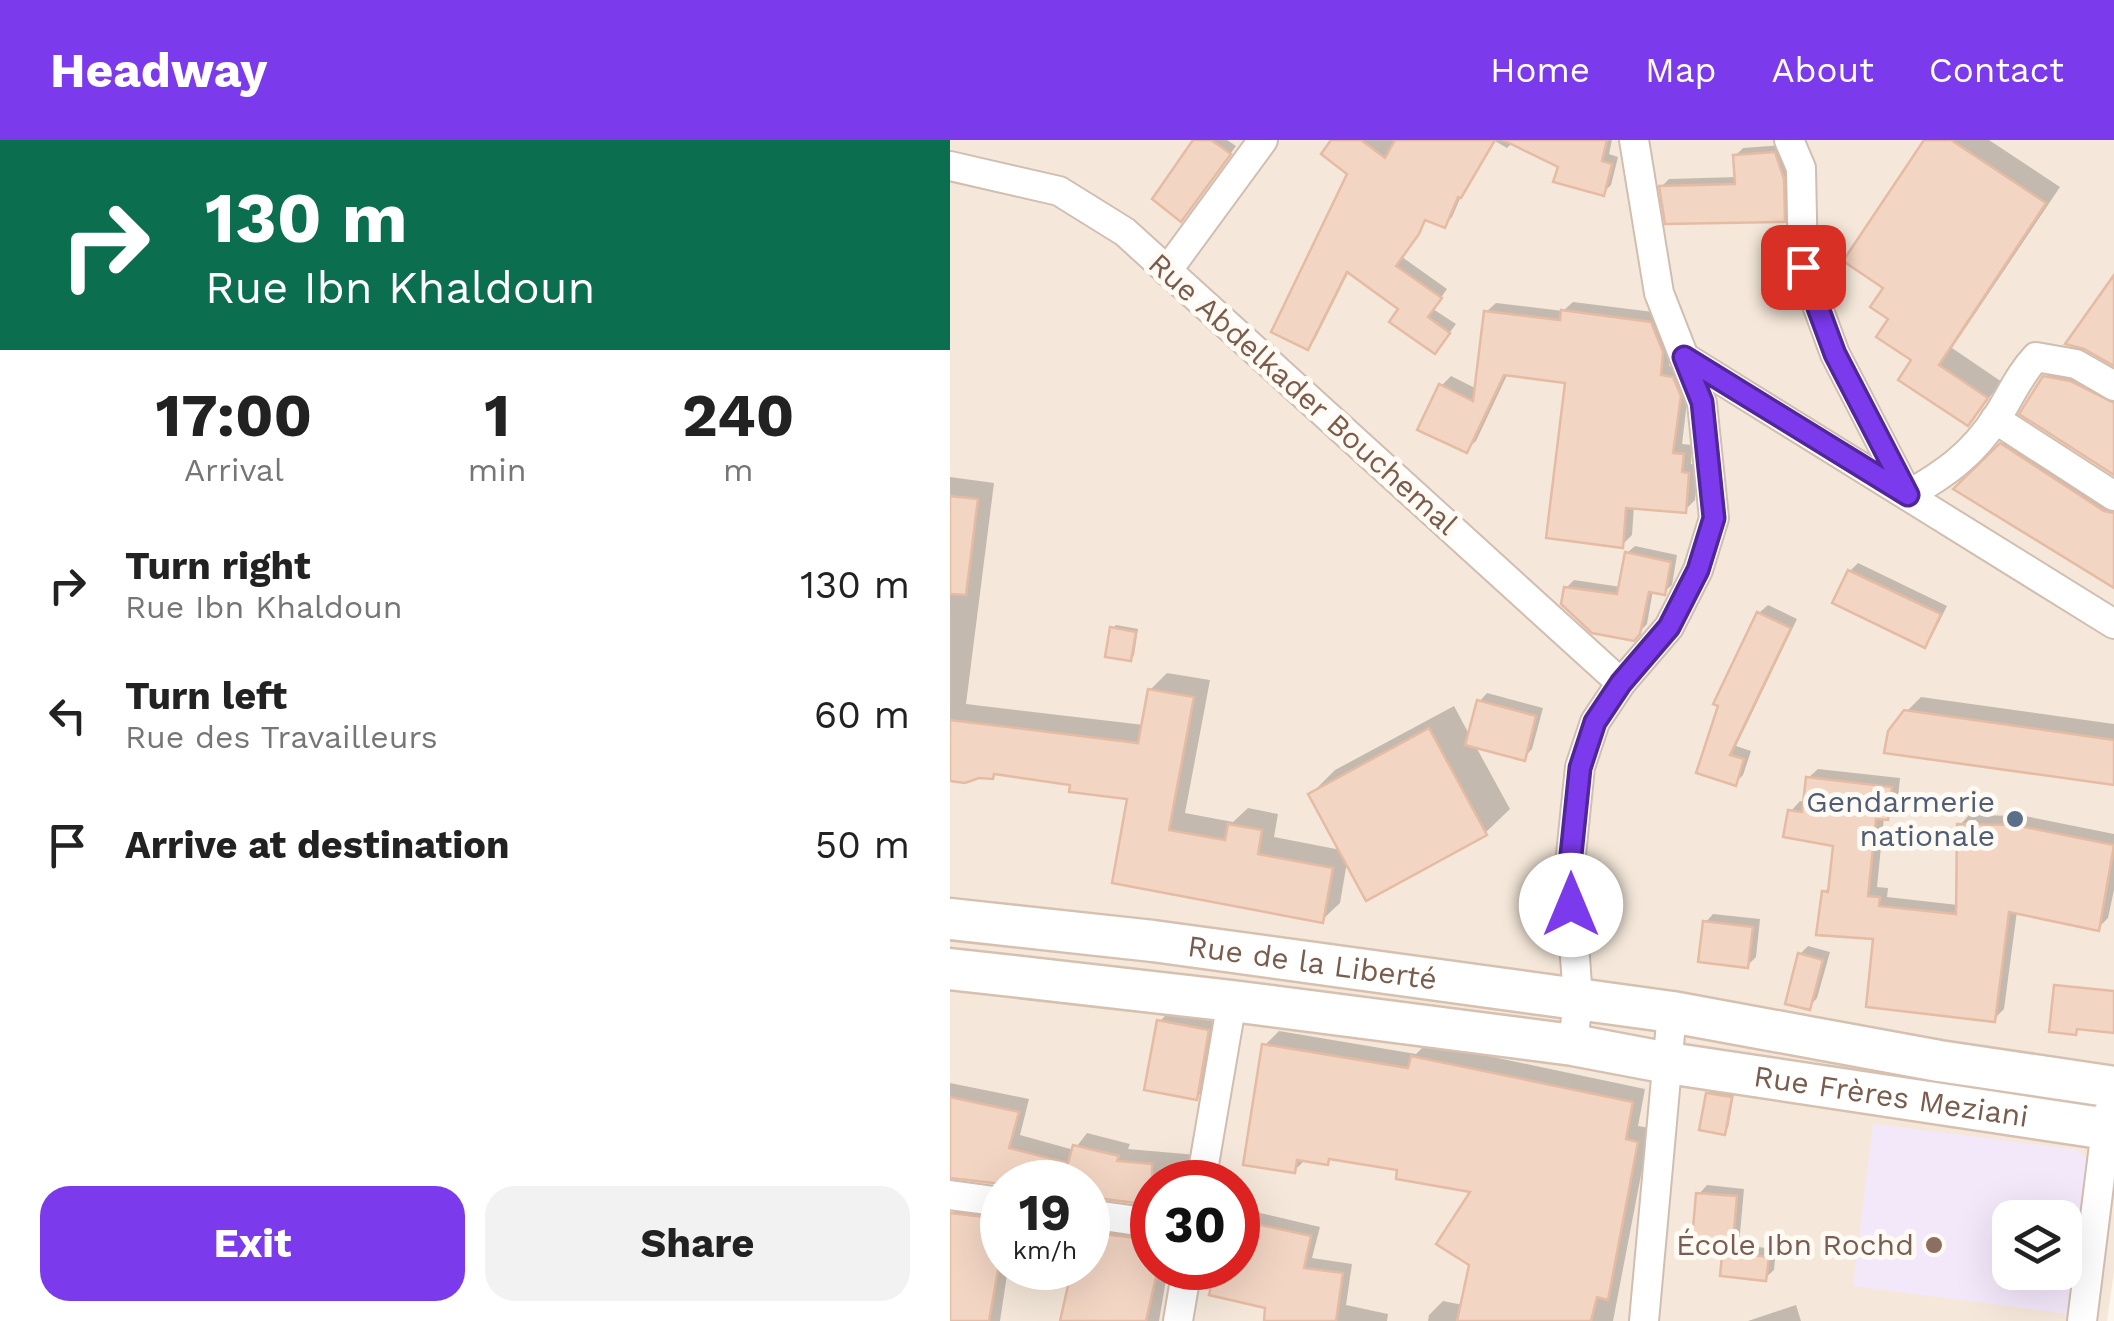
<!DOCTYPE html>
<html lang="en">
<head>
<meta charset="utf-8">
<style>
	:root { --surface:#fff; --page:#f2f2f2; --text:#222; --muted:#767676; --accent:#7c3aed }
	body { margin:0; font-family:"Work Sans",sans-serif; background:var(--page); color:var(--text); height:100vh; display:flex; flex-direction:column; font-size:38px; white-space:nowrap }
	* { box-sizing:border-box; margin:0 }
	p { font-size:32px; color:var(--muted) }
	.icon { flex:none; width:55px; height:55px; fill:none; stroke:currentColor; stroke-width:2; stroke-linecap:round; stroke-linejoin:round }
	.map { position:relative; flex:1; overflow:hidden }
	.side { display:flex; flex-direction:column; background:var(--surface); width:950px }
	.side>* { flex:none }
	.top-card { background:#0b6e4f; color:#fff; overflow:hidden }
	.buttons { position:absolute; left:1042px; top:1060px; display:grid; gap:20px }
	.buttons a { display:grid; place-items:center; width:90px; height:90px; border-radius:20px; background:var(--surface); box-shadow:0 10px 40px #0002; font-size:50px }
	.speed { position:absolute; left:30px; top:1020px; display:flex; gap:20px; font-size:50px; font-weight:700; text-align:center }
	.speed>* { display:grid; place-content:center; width:130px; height:130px; border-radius:50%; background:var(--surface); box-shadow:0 10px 40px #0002; line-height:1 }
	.speed small { font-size:25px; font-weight:400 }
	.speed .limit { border:15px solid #d22; background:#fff; color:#111 }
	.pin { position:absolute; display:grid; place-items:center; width:85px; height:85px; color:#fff; margin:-42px; border-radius:20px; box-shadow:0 5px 15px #0006 }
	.me { position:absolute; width:110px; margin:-55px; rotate:0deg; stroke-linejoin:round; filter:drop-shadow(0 0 8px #0008) }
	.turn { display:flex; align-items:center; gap:35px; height:210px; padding:0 40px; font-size:45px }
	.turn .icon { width:130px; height:130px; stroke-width:2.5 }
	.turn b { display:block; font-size:70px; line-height:85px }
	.eta { display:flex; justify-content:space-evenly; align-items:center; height:170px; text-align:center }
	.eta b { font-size:60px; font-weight:700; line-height:70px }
	.primary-button { display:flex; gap:20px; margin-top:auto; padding:20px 40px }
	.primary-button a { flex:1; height:115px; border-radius:30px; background:var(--accent); color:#fff; font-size:40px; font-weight:700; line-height:115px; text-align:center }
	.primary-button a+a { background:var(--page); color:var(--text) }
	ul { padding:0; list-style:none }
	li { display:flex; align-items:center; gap:30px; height:130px; padding:0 40px }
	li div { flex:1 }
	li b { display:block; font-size:38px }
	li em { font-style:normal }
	header { display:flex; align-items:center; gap:60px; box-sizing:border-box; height:140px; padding:0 50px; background:var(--accent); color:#fff }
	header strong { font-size:48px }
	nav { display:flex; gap:55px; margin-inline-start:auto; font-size:35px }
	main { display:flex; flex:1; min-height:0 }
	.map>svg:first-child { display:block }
</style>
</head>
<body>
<header>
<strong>Headway</strong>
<nav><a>Home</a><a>Map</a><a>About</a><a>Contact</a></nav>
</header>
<main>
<section class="side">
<div class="top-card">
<div class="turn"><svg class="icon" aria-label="right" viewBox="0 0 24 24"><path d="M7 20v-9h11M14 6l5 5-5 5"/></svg><div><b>130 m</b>Rue Ibn Khaldoun</div></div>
</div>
<div class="eta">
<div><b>17:00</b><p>Arrival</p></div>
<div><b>1</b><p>min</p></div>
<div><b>240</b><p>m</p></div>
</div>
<ul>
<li><svg class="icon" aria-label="right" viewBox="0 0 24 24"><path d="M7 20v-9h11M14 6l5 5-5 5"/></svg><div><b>Turn right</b><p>Rue Ibn Khaldoun</p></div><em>130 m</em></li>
<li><svg class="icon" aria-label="left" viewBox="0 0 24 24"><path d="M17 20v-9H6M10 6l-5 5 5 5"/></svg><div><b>Turn left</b><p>Rue des Travailleurs</p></div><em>60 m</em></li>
<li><svg class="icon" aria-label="arrive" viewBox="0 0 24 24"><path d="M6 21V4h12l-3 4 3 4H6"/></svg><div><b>Arrive at destination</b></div><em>50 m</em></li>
</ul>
<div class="primary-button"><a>Exit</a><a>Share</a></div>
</section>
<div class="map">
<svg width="1164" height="1181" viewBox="0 0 1164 1181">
	<rect width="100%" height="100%" fill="#fdf6ec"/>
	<!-- residential -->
	<path fill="#f5e8da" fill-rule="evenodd" d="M0 0H1164V1131L1157 1181H0ZM52 1042H138V1128H52ZM202 1042H288V1128H202ZM1060 1078H1115V1132H1060Z"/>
	<!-- education -->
	<path fill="#f3e8fa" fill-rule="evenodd" d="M923 984 1129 1010 1142 1027 1126 1175 903 1146ZM1060 1078H1115V1132H1060Z"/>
	<!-- shadow -->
	<g fill="#0003">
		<path d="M246 0H277L286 6 238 72Z"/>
		<path d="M385 0H662L659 14 668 17 661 45 653 53 611 25 563 2 557 8 545 1 512 54 502 77 495 85 478 78 452 117 497 149 483 169 506 184 492 203 399 131 365 199 357 207 400 33Z"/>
		<path d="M977 0H1039L1110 47 1002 208 1052 242 1018 283 965 219 941 178Z"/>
		<path d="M832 5 839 30 841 72 834 80 712 46 719 39 787 37 785 16 793 8Z"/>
		<path d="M623 162 711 173 722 201 719 226 732 228 739 245 732 304 742 305 741 324H748L745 360 735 370 684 366 682 395 672 405 618 240 558 233 526 301 516 310 491 246 501 236 527 249 536 172 546 163 613 171Z"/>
		<path d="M1104 229 1164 252V332L1095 238Z"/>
		<path d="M1060 296 1164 363V445L1007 349Z"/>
		<path d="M0 337 44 343 16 564 194 585 200 550 217 533 260 540 235 673 283 682 298 668 328 674 324 697 391 710 361 654 385 630 504 566 520 596 529 562 537 553 593 568 582 609 574 618 525 605 560 669 535 693 397 722 390 763 372 780 165 741 180 657 123 643 47 632 42 637 0 638Z"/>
		<path d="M685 406 727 415 722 445 714 452 703 450 697 484 683 499 616 448 624 440 671 447 677 413Z"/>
		<path d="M908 423 997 466 982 496 974 505 900 431Z"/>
		<path d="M818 465 847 479 786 606 801 611 793 635 785 643 749 632 809 473Z"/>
		<path d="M166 485 188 489 184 515 181 518 163 488Z"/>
		<path d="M971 557 1164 584V642L956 572Z"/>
		<path d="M868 629 950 638 947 668 934 677 927 747 938 748 937 757 1008 765 1010 685 1019 675 1075 676 1164 694V750L1158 778 1148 788 1067 771 1054 869 1044 879 926 796 874 752 881 745 886 704 841 671 850 661 856 662 858 638Z"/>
		<path d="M763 774 810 779 806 817 798 825 755 783Z"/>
		<path d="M858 806 880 812 867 858 859 867 850 814Z"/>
		<path d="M218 873 266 882 255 949 246 958 209 882Z"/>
		<path d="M329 891 466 914 477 903 695 949 688 986 700 988 663 1181H478L479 1175 493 1161 513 1165 522 1124 524 1050 450 1028 383 1017 377 1023 356 1019 344 1031 315 905Z"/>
		<path d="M0 943 79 959 70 995 124 1010 137 993 180 1004 178 1009 247 1015 246 1042H202V1063L138 1054V1042H56L0 1035Z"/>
		<path d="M762 950 784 954 778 988 774 992 758 954Z"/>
		<path d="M757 1045 794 1049 789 1105 826 1109 824 1130 815 1138 775 1113 749 1054Z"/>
		<path d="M13 1061 52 1066V1128H58L50 1181H0V1077Z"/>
		<path d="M289 1068 370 1087 362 1118 402 1124 396 1165 438 1174 437 1181H330L318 1167 262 1154 268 1128H288Z"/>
		<path d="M138 1085 202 1086V1128H218L209 1181H112L124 1128H138Z"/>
		<path d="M846 1165 851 1181H798Z"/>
	</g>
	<!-- building -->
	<g fill="#f3d5c3" stroke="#e6bba3" stroke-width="2.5">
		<path d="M243 0H261L281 14 231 82 202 59Z"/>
		<path d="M381 0H411L435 18 445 0H545L511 58 508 57 495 88 475 80 469 94 446 126 492 158 478 177 500 193 485 214 439 182 448 169 397 132 358 210 321 192 397 34 371 14Z"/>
		<path d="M553 0H657L652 21 662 24 654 56 603 42 608 27Z"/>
		<path d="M974 0H1001L1096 63 989 225 1038 258 1018 286 948 240 961 220 926 197 938 179 920 167 933 148 893 121Z"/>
		<path d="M825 12 834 39 835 82 715 84 709 46 785 44 783 15Z"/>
		<path d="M1164 135V226L1134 209 1115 204Z"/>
		<path d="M611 170 701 182 713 212 711 235 723 237 731 256 723 313 734 314 732 332 739 333 736 373 676 368 673 408 596 398 615 243 554 235 517 313 467 290 489 244 523 261 534 171 610 180Z"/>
		<path d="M1093 236 1120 241 1164 263V335L1069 274Z"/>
		<path d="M1050 303 1154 371 1164 373V448L1003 349Z"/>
		<path d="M0 356 28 359 16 455 0 454Z"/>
		<path d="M675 412 721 422 715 455 699 452 690 494 684 501 642 493 611 464 614 447 667 454Z"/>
		<path d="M898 430 991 474 975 508 882 463Z"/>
		<path d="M807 472 841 488 780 615 794 619 786 646 746 633 768 566 763 564Z"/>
		<path d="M160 487 186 492 181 521 155 517Z"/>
		<path d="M198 549 244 557 219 690 275 700 278 684 312 690 308 714 383 728 373 783 162 743 177 659 119 652 120 645 44 634 43 639 29 638 15 643 0 641V580L188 603Z"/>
		<path d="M527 560 586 576 575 621 515 605Z"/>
		<path d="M954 570 1164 600V645L934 613 938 591Z"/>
		<path d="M479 588 537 695 416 761 358 654Z"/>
		<path d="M856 637 942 647 938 680 926 679 918 756 930 757 929 766 1006 774 1007 684 1064 685 1164 705 1149 791 1059 772 1045 882 916 867 923 799 866 795 872 751 878 752 883 706 833 697 838 670 852 672Z"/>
		<path d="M753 781 803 787 798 828 748 822Z"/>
		<path d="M848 813 873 820 860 870 835 864Z"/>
		<path d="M1104 845 1164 851V893L1127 889 1126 895 1099 892Z"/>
		<path d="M207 880 259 890 247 960 194 950Z"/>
		<path d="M312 904 458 928 461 916 683 962 676 999 688 1002 658 1160 647 1157 641 1181H507L519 1125 486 1104 520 1052 446 1039 447 1030 379 1019 378 1025 347 1020 345 1033 293 1025Z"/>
		<path d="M756 953 782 957 775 995 749 990Z"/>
		<path d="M0 957 69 972 59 1008 118 1023 123 1005 169 1016 167 1021 202 1024V1065L138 1057V1042L52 1044 0 1038Z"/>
		<path d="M746 1053 787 1056 782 1113 819 1117 816 1141 770 1136 772 1115 741 1112Z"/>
		<path d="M0 1073 52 1079V1119H50L39 1181H0Z"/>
		<path d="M288 1080 361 1096 354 1128 393 1133 386 1181H314L315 1168 259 1155 265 1128H288Z"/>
		<path d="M138 1092 202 1100V1128H208L196 1181H110L122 1128H138Z"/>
	</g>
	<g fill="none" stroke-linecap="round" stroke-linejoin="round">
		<defs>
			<g id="street">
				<path d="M839 0 851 28 853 127 885 214 958 355C996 333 1022 315 1047 277 1060 257 1069 235 1086 217L1126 224 1164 246"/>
				<path d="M0 26 109 51 175 92 671 543"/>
				<path d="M217 131 313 0"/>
				<path d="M734 217 1164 484"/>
				<path d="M1045 279 1164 356"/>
				<path d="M623 905 628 859 619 734 630 627 645 582 671 543 719 487 748 430 764 378 752 263 709 153 684 0"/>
				<path d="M251 1042 282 861"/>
				<path d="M0 1055 52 1062"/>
				<path d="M138 1074 202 1083"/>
				<path d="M228 1181 237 1128"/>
				<path d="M694 1181 722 872"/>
				<path d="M1132 1181 1158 973"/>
			</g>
			<g id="secondary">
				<path id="s1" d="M0 779 203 801 722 872 989 921 1164 947"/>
				<path id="s2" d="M0 829 282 861 623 905 718 923 1164 990"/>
			</g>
		</defs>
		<!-- street casing -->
		<use href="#street" stroke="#d1beb0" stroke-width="32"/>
		<!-- secondary casing -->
		<use href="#secondary" stroke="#d6c0b0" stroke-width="45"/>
		<!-- street -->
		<use href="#street" stroke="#fff" stroke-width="28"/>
		<!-- secondary -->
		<use href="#secondary" stroke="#fff" stroke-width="40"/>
	</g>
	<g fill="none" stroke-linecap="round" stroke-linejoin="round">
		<defs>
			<path id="route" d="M621 765 619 734 630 628 645 582 671 543 719 487 748 430 764 378 752 262 734 217 958 355 885 214 853 127"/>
		</defs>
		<!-- route casing -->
		<use href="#route" stroke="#51269a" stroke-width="25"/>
		<!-- route -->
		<use href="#route" stroke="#7c3aed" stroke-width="18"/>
	</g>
	<!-- markers -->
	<circle fill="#5c6f8a" stroke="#fffaf3" stroke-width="4" cx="1065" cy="679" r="10"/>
	<circle fill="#8d6e63" stroke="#fffaf3" stroke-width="4" cx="984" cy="1105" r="10"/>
	<g text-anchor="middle" stroke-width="10" stroke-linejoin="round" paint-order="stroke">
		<!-- street labels -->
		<g font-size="30" fill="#7a5c4d" stroke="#fffaf3">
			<text transform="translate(353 254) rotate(42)" y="10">Rue Abdelkader Bouchemal</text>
			<text dy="10" stroke="none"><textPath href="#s1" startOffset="365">Rue de la Liberté</textPath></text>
			<text dy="10" stroke="none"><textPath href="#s2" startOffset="950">Rue Frères Meziani</textPath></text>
		</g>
		<!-- service labels -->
		<g font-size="30" fill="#4e5e75" stroke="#fffaf3" text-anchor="end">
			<text x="1045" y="672">Gendarmerie<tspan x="1045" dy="34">nationale</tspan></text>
		</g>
		<!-- education labels -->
		<g font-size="30" fill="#785e54" stroke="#fffaf3" text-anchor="end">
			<text x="964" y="1115">École Ibn Rochd</text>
		</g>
	</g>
</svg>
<div class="buttons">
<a><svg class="icon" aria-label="layers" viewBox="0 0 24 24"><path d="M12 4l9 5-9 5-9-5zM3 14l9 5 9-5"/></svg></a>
</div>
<div class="speed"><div>19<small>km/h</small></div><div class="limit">30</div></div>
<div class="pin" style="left:853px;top:127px;background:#d93025"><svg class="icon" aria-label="arrive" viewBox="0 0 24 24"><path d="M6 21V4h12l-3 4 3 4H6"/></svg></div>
<svg class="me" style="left:621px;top:765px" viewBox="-20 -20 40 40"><circle r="19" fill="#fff"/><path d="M0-13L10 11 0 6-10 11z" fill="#7c3aed"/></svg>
</div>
</main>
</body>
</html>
